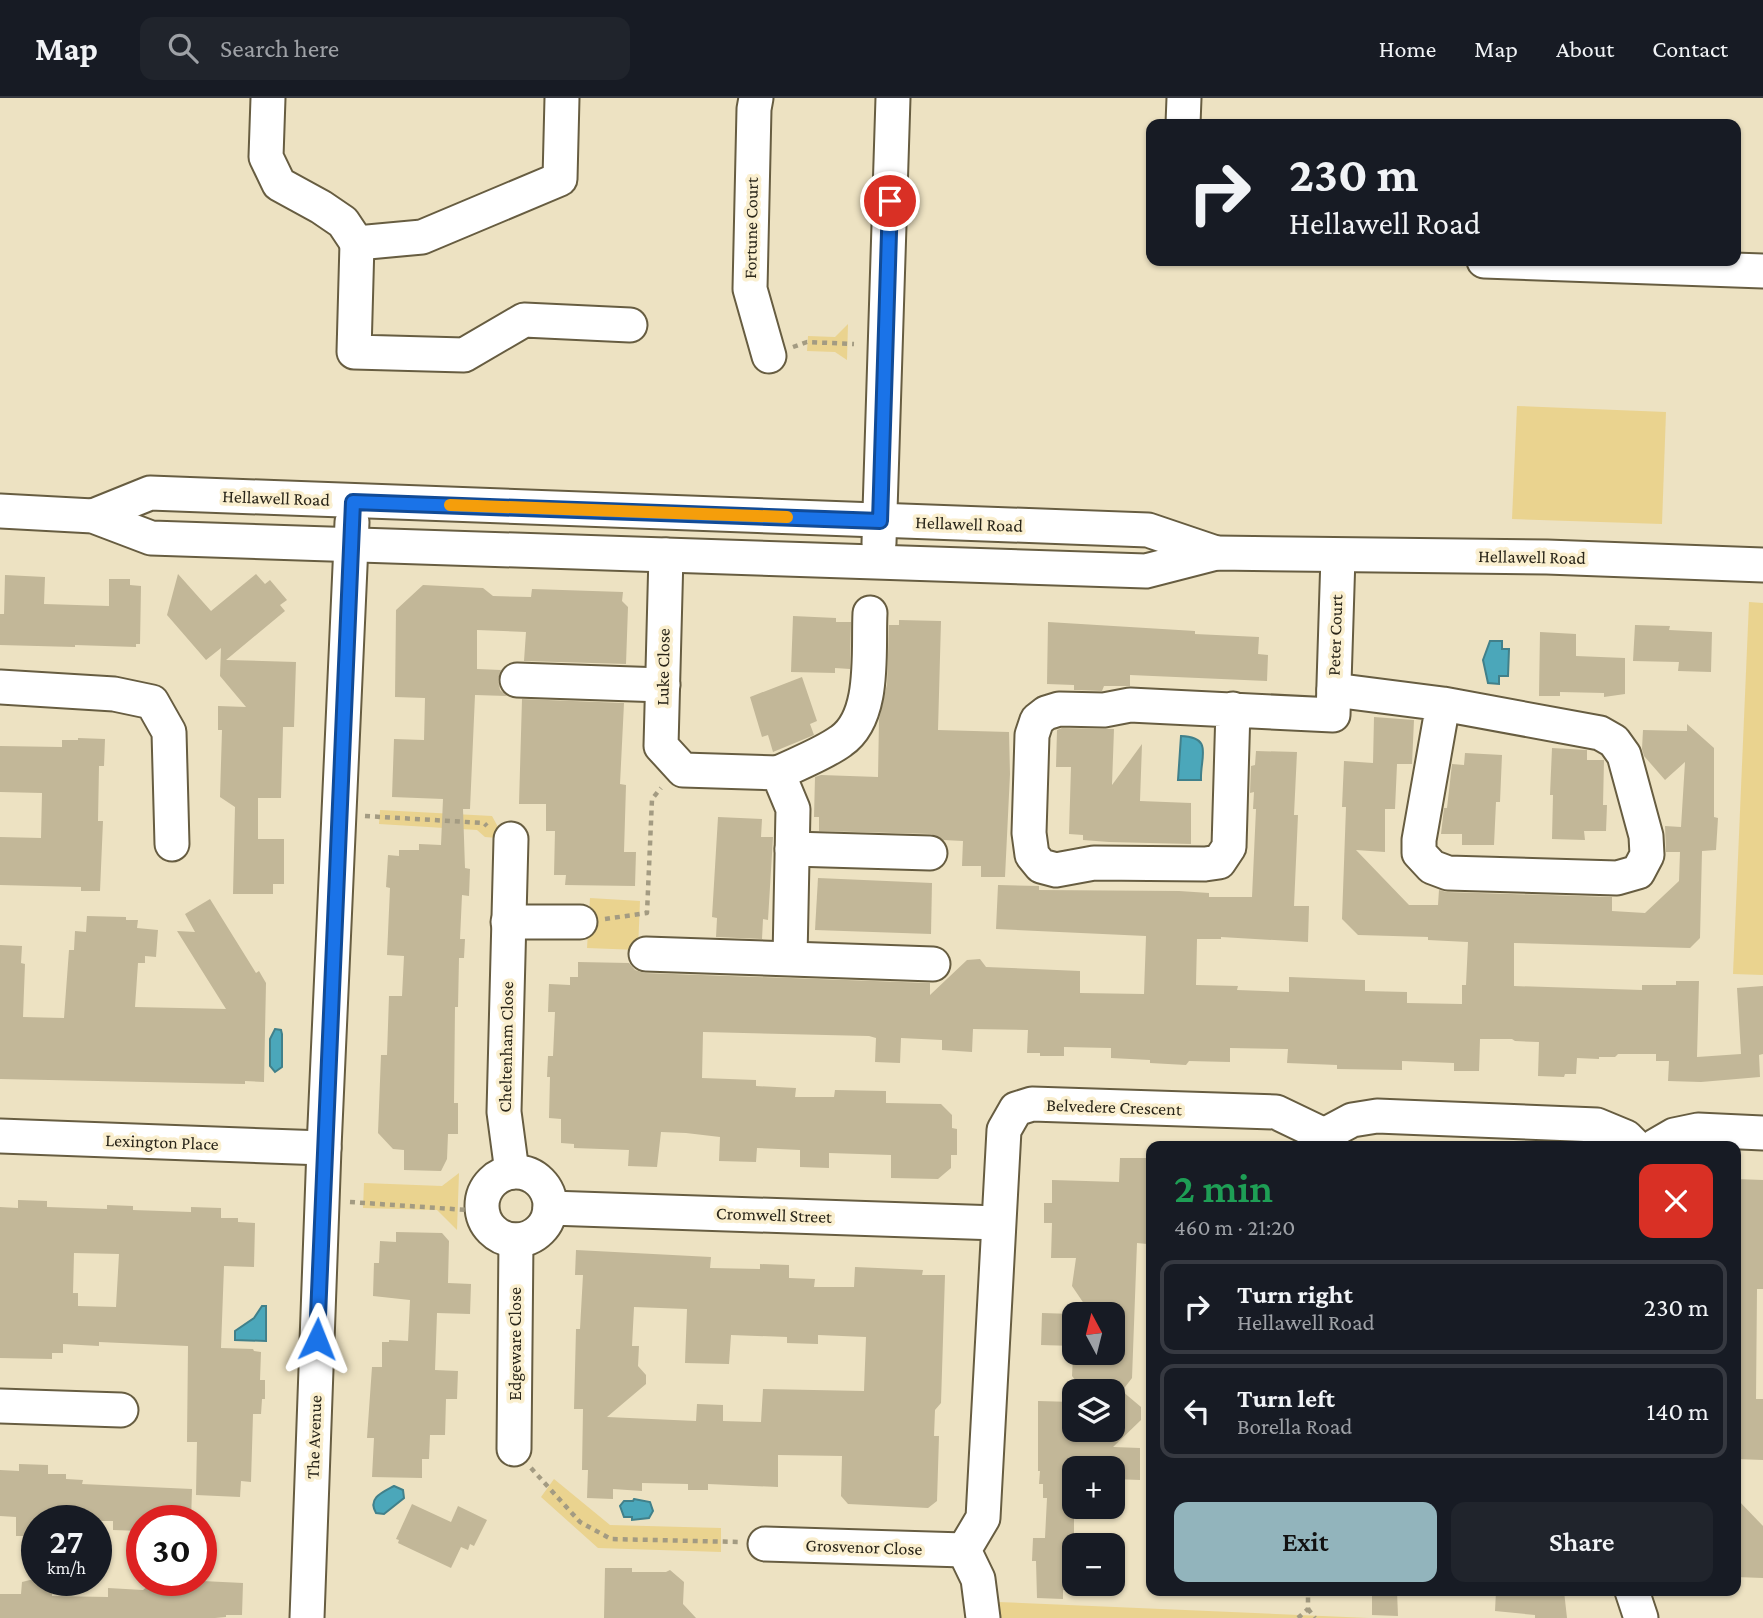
<!DOCTYPE html>
<html lang="en">
<head>
<meta charset="utf-8">
<style>
	:root { --surface:#171b24; --page:#20242c; --text:#f1f3f6; --muted:#9ea1a6; --line:#363941; --accent:#92b4bc }
	body { margin:0; font-family:"Crimson Pro",serif; background:var(--page); color:var(--text); height:100vh; display:flex; flex-direction:column; font-size:26px; white-space:nowrap }
	* { box-sizing:border-box; margin:0 }
	p { font-size:23px; color:var(--muted) }
	.icon { flex:none; width:38px; height:38px; fill:none; stroke:currentColor; stroke-width:2; stroke-linecap:round; stroke-linejoin:round }
	.map { position:relative; flex:1; overflow:hidden }
	.side { position:absolute; left:1146px; top:1043px; width:595px; height:455px; display:flex; flex-direction:column; background:var(--surface); border-radius:14px; box-shadow:0 2px 5px #0004 }
	.side>* { flex:none }
	.banner { position:absolute; left:1146px; top:21px; width:595px; height:147px; border-radius:14px; box-shadow:0 2px 5px #0004; background:#171b24; color:var(--text); overflow:hidden }
	.needle { width:46px; rotate:353deg }
	.tools { position:absolute; left:1062px; top:1204px; display:grid; gap:14px }
	.tools a { display:grid; place-items:center; width:63px; height:63px; border-radius:14px; background:var(--surface); box-shadow:0 2px 5px #0004; font-size:35px }
	.speed { position:absolute; left:21px; top:1407px; display:flex; gap:14px; font-size:35px; font-weight:700; text-align:center }
	.speed>* { display:grid; place-content:center; width:91px; height:91px; border-radius:50%; background:var(--surface); box-shadow:0 2px 5px #0004; line-height:1 }
	.speed small { font-size:18px; font-weight:400 }
	.speed .limit { border:10px solid #d22; background:#fff; color:#111 }
	.pin { position:absolute; display:grid; place-items:center; width:60px; height:60px; color:#fff; margin:-30px; border:4px solid #fff; border-radius:50%; box-shadow:0 2px 7px #0007 }
	.me { position:absolute; width:77px; margin:-38px; rotate:2deg; stroke-linejoin:round; filter:drop-shadow(0 0 5px #0008) }
	.turn { display:flex; align-items:center; gap:24px; height:147px; padding:0 28px; font-size:32px }
	.turn .icon { width:91px; height:91px; stroke-width:2.5 }
	.turn b { display:block; font-size:49px; line-height:60px }
	.round { display:grid; place-items:center; flex:none; width:74px; height:74px; border-radius:14px; background:var(--page) }
	.overview { display:flex; align-items:center; justify-content:space-between; height:119px; padding:0 28px }
	h1 { font-size:42px; font-weight:600; line-height:52px; color:#1e9e55 }
	.button { display:flex; gap:14px; margin-top:auto; padding:14px 28px }
	.button a { flex:1; height:80px; border-radius:14px; background:var(--accent); color:#111; font-size:28px; font-weight:600; line-height:80px; text-align:center }
	.button a+a { background:var(--page); color:var(--text) }
	ul { padding:0; list-style:none }
	li { display:flex; align-items:center; gap:21px; height:94px; margin:0 14px 10px; padding:0 14px; border:4px solid var(--line); border-radius:14px }
	li div { flex:1 }
	li b { display:block; font-size:26px }
	li em { font-style:normal }
	header { display:flex; align-items:center; gap:42px; box-sizing:border-box; height:98px; padding:0 35px; background:var(--surface); border-bottom:2px solid var(--line) }
	header strong { font-size:33px }
	nav { display:flex; gap:38px; margin-inline-start:auto; font-size:24px }
	.search { width:490px; height:63px; background:var(--page); display:flex; align-items:center; gap:18px; box-sizing:border-box; padding:0 24px; border-radius:14px; color:var(--muted); font-size:26px }
	.map>svg:first-child { display:block }
</style>
</head>
<body>
<header>
<strong>Map</strong>
<div class="search"><svg class="icon" aria-label="search" viewBox="0 0 24 24"><circle cx="10" cy="10" r="6"/><path d="M15 15l6 6"/></svg>Search here</div>
<nav><a>Home</a><a>Map</a><a>About</a><a>Contact</a></nav>
</header>
<div class="map">
<svg width="1763" height="1520" viewBox="0 0 1763 1520">
	<rect width="100%" height="100%" fill="#ede2c2"/>
	<!-- green -->
	<g fill="#ead38f">
		<path d="M848 226 847 262 835 254 807 253 808 238 835 239Z"/>
		<path d="M1517 308 1666 314 1662 426 1512 421Z"/>
		<path d="M1749 504 1763 505V877L1733 876Z"/>
		<path d="M380 712 492 718 498 729 497 740 485 739 477 732 379 726Z"/>
		<path d="M590 800 640 803 638 852 587 850Z"/>
		<path d="M459 1075 457 1132 437 1112 363 1110 364 1085 442 1088Z"/>
		<path d="M554 1381 610 1427 721 1430V1454L598 1450 541 1399Z"/>
		<path d="M998 1504 1369 1520H997Z"/>
	</g>
	<!-- water -->
	<g fill="#4ba7ba" stroke="#41808a" stroke-width="2">
		<path d="M1490 543H1502V551H1509L1508 578H1499V586L1488 585 1483 562Z"/>
		<path d="M1181 638C1214 639 1200 659 1201 682H1178Z"/>
		<path d="M275 931 281 932 282 936V969L275 974 270 968V941Z"/>
		<path d="M262 1208H266V1243L235 1242V1233L254 1220Z"/>
		<path d="M394 1388 403 1392 404 1400 384 1416 376 1415C367 1400 383 1394 394 1388Z"/>
		<path d="M634 1401 650 1404 653 1413 649 1420 632 1422V1419H624L620 1408 624 1403H633Z"/>
	</g>
	<!-- building -->
	<g fill="#c2b798" fill-rule="evenodd">
		<path d="M178 476 211 513 256 476 265 486 270 482 287 502 280 507 285 513 226 562 296 564 294 629H283L281 700H258V741H284V786H273V796H233L235 709 220 699 222 632H218V608L246 609 220 578 221 550 206 562 167 517Z"/>
		<path d="M5 477 45 479 44 506 109 508V481H130V487L141 488 140 546H136V549L75 547V549L0 547V516H4Z"/>
		<path d="M423 487 483 490 493 498 531 499 532 491 623 494 622 503 628 509 626 566 524 563 526 534 477 532V571L501 572 498 582 500 592 507 598 475 597 470 711H463L465 770 470 771 469 798 462 797 460 841H465L464 860H459L458 909H455L454 1005H458V1036H448L447 1061 441 1073 404 1072V1052L393 1051 378 1035 381 957H387L389 898H402L404 858 387 857 390 790 386 789 388 757 399 758V752H419V746L441 747 443 701 392 699 394 641 424 642 425 600 395 599 396 512Z"/>
		<path d="M793 518 836 520V524H851L850 571 835 570V575L791 574Z"/>
		<path d="M899 522 941 523 938 632 1009 634 1010 676 1005 779H981V768H962L963 743 943 742 931 736 819 733V719H814L815 679 821 677 878 679 879 622 887 586 889 527H899Z"/>
		<path d="M1048 524 1195 533V536L1259 539 1258 556 1268 557 1267 583 1130 577V588H1104L1102 593 1077 592H1074V587L1047 586Z"/>
		<path d="M1635 527 1670 528 1669 532 1712 534 1711 574 1678 573 1679 564 1633 563Z"/>
		<path d="M1540 534 1576 536V558L1625 560V596L1604 599V595L1560 594V598H1539Z"/>
		<path d="M802 579 817 623 810 626 814 637 773 654 768 637 762 639 750 599Z"/>
		<path d="M522 601 624 605 620 686 626 687 624 754H636L635 788 565 787 566 777H554L555 733H546V706H519Z"/>
		<path d="M1374 619 1414 622 1412 666H1397L1395 711H1385V754L1356 752 1409 807H1438L1439 792 1447 794 1612 799V813L1645 815 1679 783 1680 754H1666L1665 728 1681 729 1685 664 1665 682 1644 658 1642 651 1643 632 1687 633V626L1714 650V719L1718 720 1716 752 1702 753 1700 840 1690 850 1514 845V888L1642 892V887H1676V883H1699L1697 959 1741 956 1737 890 1763 888V956L1759 957 1760 979 1701 984 1668 983 1669 963H1656V956H1618L1615 959H1599V961L1577 960 1576 976H1565L1564 979 1538 978 1539 944 1515 943 1512 941H1480L1479 973H1454V965L1402 963V972L1337 971V967L1287 965 1288 951 1230 950V964L1189 963 1186 967 1150 965V962L1111 960V950L1064 949V958H1040V955H1027L1028 932 973 931 972 954 942 952V942L901 940 900 965 875 964 876 940 869 938 703 934 702 980 756 982V988L796 990 795 999H834L835 992 886 993V1005L941 1006 952 1017V1030L957 1031V1057H951V1070L938 1081 891 1080V1057L829 1055V1070L800 1069V1052L757 1050 756 1064 719 1063 720 1039 686 1035 661 1034 657 1069 628 1068 629 1052 574 1050V1046L561 1045V1021L549 1020 550 979H547L548 958H553L555 914H548L549 886 570 887V879H578V864L629 865 635 872 645 875 930 885V897L967 862 980 861 986 869 1080 873V895L1144 896 1146 838 996 831 998 787 1039 788V792L1179 793 1209 795V799H1252L1256 711H1253L1254 694 1250 695 1251 668 1255 667 1256 653 1297 654 1294 717H1298L1294 808H1309L1308 844 1221 839V841H1197L1196 887 1238 888 1237 892 1289 894V879L1365 882V893L1407 894V905L1462 906V887H1466L1468 844 1428 842V839L1358 837 1342 821 1346 709H1342L1344 663 1373 665Z"/>
		<path d="M1062 630 1114 631 1112 687 1142 646 1140 703 1191 705V746L1109 744 1083 742V737L1069 736 1071 669H1056L1057 632Z"/>
		<path d="M78 640 105 641 104 668H99L98 723H103L100 793H81V789L0 787V739L41 740 42 695 0 694V648L62 649V642H78Z"/>
		<path d="M1552 650 1587 652V662H1604L1603 707H1607L1606 733H1584L1585 742 1552 741 1553 697H1550Z"/>
		<path d="M1465 655 1502 657 1500 704H1496L1494 747H1462V736H1441L1444 710H1447L1452 666 1464 667Z"/>
		<path d="M718 719 762 721 761 739H773L768 822 763 821 762 841 716 839 717 820 712 819Z"/>
		<path d="M818 780 932 785 931 836 815 832Z"/>
		<path d="M210 801 256 875 259 873 266 885 264 984 245 983V986L0 981V847L22 848 21 865 25 866 23 919 64 920 69 852H74L75 833 86 834 87 818 126 819V822H138L137 830 158 832 156 859 145 858V865H138L135 909 226 911 177 833 195 834 185 816Z"/>
		<path d="M1120 1060H1152V1122H1148L1147 1146 1137 1145 1132 1280 1122 1293 1141 1309V1322L1113 1349 1140 1350V1382L1113 1381V1370H1074V1492H1063V1501L1037 1500 1036 1463H1032L1033 1440H1045L1047 1400H1043V1386H1039L1040 1373H1038V1303L1074 1304V1332H1113V1293H1084L1072 1278 1073 1258 1113 1260V1216H1091L1072 1188 1076 1160H1051L1052 1125H1044V1105H1052V1082L1119 1084Z"/>
		<path d="M1736 1081 1763 1082V1191H1757L1756 1301H1763V1362L1736 1361Z"/>
		<path d="M18 1102 47 1103V1109L107 1111V1107L133 1108V1112L191 1114V1109L221 1110V1120H238V1124L255 1125 254 1169 224 1168 221 1250 253 1251 254 1253 261 1254 260 1282H265V1301H262L261 1316H253L251 1384 241 1383 240 1399 196 1397 197 1344H187L188 1248 99 1244V1248L63 1246V1255H52V1261L0 1260V1109L18 1110ZM74 1155 119 1156 116 1209 78 1208V1195H73Z"/>
		<path d="M396 1134 442 1135 449 1143 448 1185 471 1186 470 1216 437 1215 435 1272 458 1273 457 1301H446L445 1337H430L429 1361H422V1380L372 1379 374 1340H367L372 1269H382V1244H389V1242L408 1243 410 1202 373 1198 374 1165H379L380 1143 396 1144Z"/>
		<path d="M576 1152 711 1159 710 1170 760 1171V1166L789 1167V1180L815 1181 814 1189H854L855 1169 923 1172 922 1177H945L941 1305 935 1312 934 1338H939L937 1403 928 1410 848 1406 841 1398 842 1358 778 1357V1389L708 1386V1392H688V1386L642 1385V1393L613 1391V1401L587 1400 588 1372H582L583 1311H574L576 1231H580L583 1177H575ZM634 1209 687 1211 685 1265 729 1266 731 1237 787 1239V1245L818 1246V1237L866 1239 864 1293 763 1291 761 1324 723 1323V1307L697 1306 696 1323 607 1319 646 1286V1277L638 1268 639 1248H632Z"/>
		<path d="M1042 1215 1074 1216V1248L1041 1247Z"/>
		<path d="M19 1366 48 1367V1376H66V1381L83 1382 82 1386 192 1391 191 1423H142V1433L113 1432V1423H37V1438H16V1419L0 1418V1372L19 1373Z"/>
		<path d="M1736 1400 1763 1428V1480L1736 1479Z"/>
		<path d="M412 1406 451 1424 458 1408 487 1422 474 1448 470 1446 468 1452 461 1449 451 1470 398 1445 399 1442 396 1441Z"/>
		<path d="M605 1470H632V1474H666L670 1472 684 1484 683 1506 696 1520H604Z"/>
		<path d="M30 1482H52V1498L108 1499V1490L143 1492 149 1487 182 1489V1482L243 1485 242 1517H226V1519L215 1520H0V1496H21L22 1484Z"/>
		<path d="M1372 1493H1397L1398 1518 1372 1517Z"/>
		<path d="M1496 1493H1564L1567 1520H1535V1517L1495 1513Z"/>
	</g>
	<g fill="none" stroke-linecap="round" stroke-linejoin="round">
		<defs>
			<g id="minor">
				<path d="M268 0 266 59 279 86 321 109 343 124 357 145 422 139 560 81 562 0"/>
				<path d="M756 0 754 11 750 191 769 258"/>
				<path d="M1183 26 1184 0"/>
				<path d="M357 145 354 254 464 257 524 222 630 227"/>
				<path d="M1484 163 1763 173"/>
				<path d="M0 413 93 418 151 440 1146 473 1216 455 1547 459 1763 467"/>
				<path d="M93 418 150 395 1148 432 1216 455"/>
				<path d="M879 445 893 0"/>
				<path d="M666 457 661 648 683 672 778 675 793 711 790 860"/>
				<path d="M517 582 663 587"/>
				<path d="M0 589 114 596 152 604 169 634 172 746"/>
				<path d="M1334 592 1443 606 1600 635 1614 643 1624 657 1646 738 1647 757 1638 774 1617 780 1448 775 1432 769 1419 755V742L1443 606"/>
				<path d="M1233 611 1229 749 1219 764 1205 766 1094 765 1056 772 1041 768 1032 757 1029 735 1032 637 1037 622 1046 615 1059 611 1104 612 1130 607 1333 617 1338 458"/>
				<path d="M778 675C799 665 823 656 841 643 876 619 868 553 870 515"/>
				<path d="M511 741 504 1014 512 1074"/>
				<path d="M792 751 930 755"/>
				<path d="M508 824H580"/>
				<path d="M646 856 933 866"/>
				<path d="M1324 1037 1352 1022 1377 1018 1597 1027 1626 1039 1635 1048"/>
				<path d="M0 1038 324 1050"/>
				<path d="M1655 1048 1674 1037 1698 1032 1763 1035"/>
				<circle cx="516" cy="1108" r="34"/>
				<path d="M550 1110 998 1125"/>
				<path d="M0 1308 121 1312"/>
				<path d="M514 1351 516 1142"/>
				<path d="M765 1446 964 1452"/>
				<path d="M1632 1493 1641 1520"/>
				<path d="M307 1520 324 1050 352 424"/>
				<path d="M983 1520 978 1481 964 1452 983 1420 1004 1032 1016 1011 1032 1006 1276 1014 1324 1037"/>
			</g>
		</defs>
		<!-- minor casing -->
		<use href="#minor" stroke="#675d41" stroke-width="37"/>
		<!-- path -->
		<g stroke="#a39b82" stroke-width="4.5" stroke-dasharray="5 5" stroke-linecap="butt">
			<path d="M793 249 807 244 854 246"/>
			<path d="M365 718 484 725 487 728"/>
			<path d="M605 821 647 815 652 701 661 690"/>
			<path d="M350 1104 482 1113"/>
			<path d="M531 1370 580 1424 611 1441 739 1444"/>
			<path d="M1308 1511 1315 1520"/>
			<path d="M1298 1520 1308 1511V1493"/>
		</g>
		<!-- minor -->
		<use href="#minor" stroke="#fff" stroke-width="33"/>
	</g>
	<g fill="none" stroke-linecap="round" stroke-linejoin="round">
		<defs>
			<path id="route" d="M317 1241 353 404 880 423 890 103"/>
		</defs>
		<!-- route casing -->
		<use href="#route" stroke="#114b97" stroke-width="18"/>
		<!-- route -->
		<use href="#route" stroke="#1a73e8" stroke-width="12"/>
		<!-- slow -->
		<path stroke="#f59e0b" stroke-width="12" d="M450 407 787 419"/>
	</g>
	<g text-anchor="middle" stroke-width="7" stroke-linejoin="round" paint-order="stroke">
		<!-- street labels -->
		<g font-size="18" fill="#292519" stroke="#faefcf">
			<text transform="translate(751 130) rotate(-89)" y="6">Fortune Court</text>
			<text transform="translate(276 400) rotate(2)" y="6">Hellawell Road</text>
			<text transform="translate(969 426) rotate(2)" y="6">Hellawell Road</text>
			<text transform="translate(1532 459) rotate(1)" y="6">Hellawell Road</text>
			<text transform="translate(1335 537) rotate(-88)" y="6">Peter Court</text>
			<text transform="translate(663 569) rotate(-89)" y="6">Luke Close</text>
			<text transform="translate(506 949) rotate(-89)" y="6">Cheltenham Close</text>
			<text transform="translate(1114 1009) rotate(2)" y="6">Belvedere Crescent</text>
			<text transform="translate(162 1044) rotate(2)" y="6">Lexington Place</text>
			<text transform="translate(774 1117) rotate(2)" y="6">Cromwell Street</text>
			<text transform="translate(515 1246) rotate(-90)" y="6">Edgeware Close</text>
			<text transform="translate(314 1339) rotate(-88)" y="6">The Avenue</text>
			<text transform="translate(864 1449) rotate(2)" y="6">Grosvenor Close</text>
		</g>
	</g>
</svg>
<div class="tools">
<a><svg class="needle" viewBox="-14 -14 28 28"><path d="M0-13l5 13h-10z" fill="#e53935"/><path d="M0 13l5-13h-10z" fill="#9ea1a6"/></svg></a>
<a><svg class="icon" aria-label="layers" viewBox="0 0 24 24"><path d="M12 4l9 5-9 5-9-5zM3 14l9 5 9-5"/></svg></a>
<a>+</a>
<a>−</a>
</div>
<div class="speed"><div>27<small>km/h</small></div><div class="limit">30</div></div>
<div class="pin" style="left:890px;top:103px;background:#d93025"><svg class="icon" aria-label="arrive" viewBox="0 0 24 24"><path d="M6 21V4h12l-3 4 3 4H6"/></svg></div>
<svg class="me" style="left:317px;top:1241px" viewBox="-20 -20 40 40"><path d="M0-17L14 15 0 8-14 15z" fill="#1a73e8" stroke="#fff" stroke-width="4"/></svg>
<div class="banner">
<div class="turn"><svg class="icon" aria-label="right" viewBox="0 0 24 24"><path d="M7 20v-9h11M14 6l5 5-5 5"/></svg><div><b>230 m</b>Hellawell Road</div></div>
</div>
<section class="side">
<div class="overview"><div><h1>2 min</h1><p>460 m · 21:20</p></div><a class="round" style="background:#d93025;color:#fff"><svg class="icon" aria-label="close" viewBox="0 0 24 24"><path d="M6 6l12 12M18 6L6 18"/></svg></a></div>
<ul>
<li><svg class="icon" aria-label="right" viewBox="0 0 24 24"><path d="M7 20v-9h11M14 6l5 5-5 5"/></svg><div><b>Turn right</b><p>Hellawell Road</p></div><em>230 m</em></li>
<li><svg class="icon" aria-label="left" viewBox="0 0 24 24"><path d="M17 20v-9H6M10 6l-5 5 5 5"/></svg><div><b>Turn left</b><p>Borella Road</p></div><em>140 m</em></li>
</ul>
<div class="button"><a>Exit</a><a>Share</a></div>
</section>
</div>
</body>
</html>
